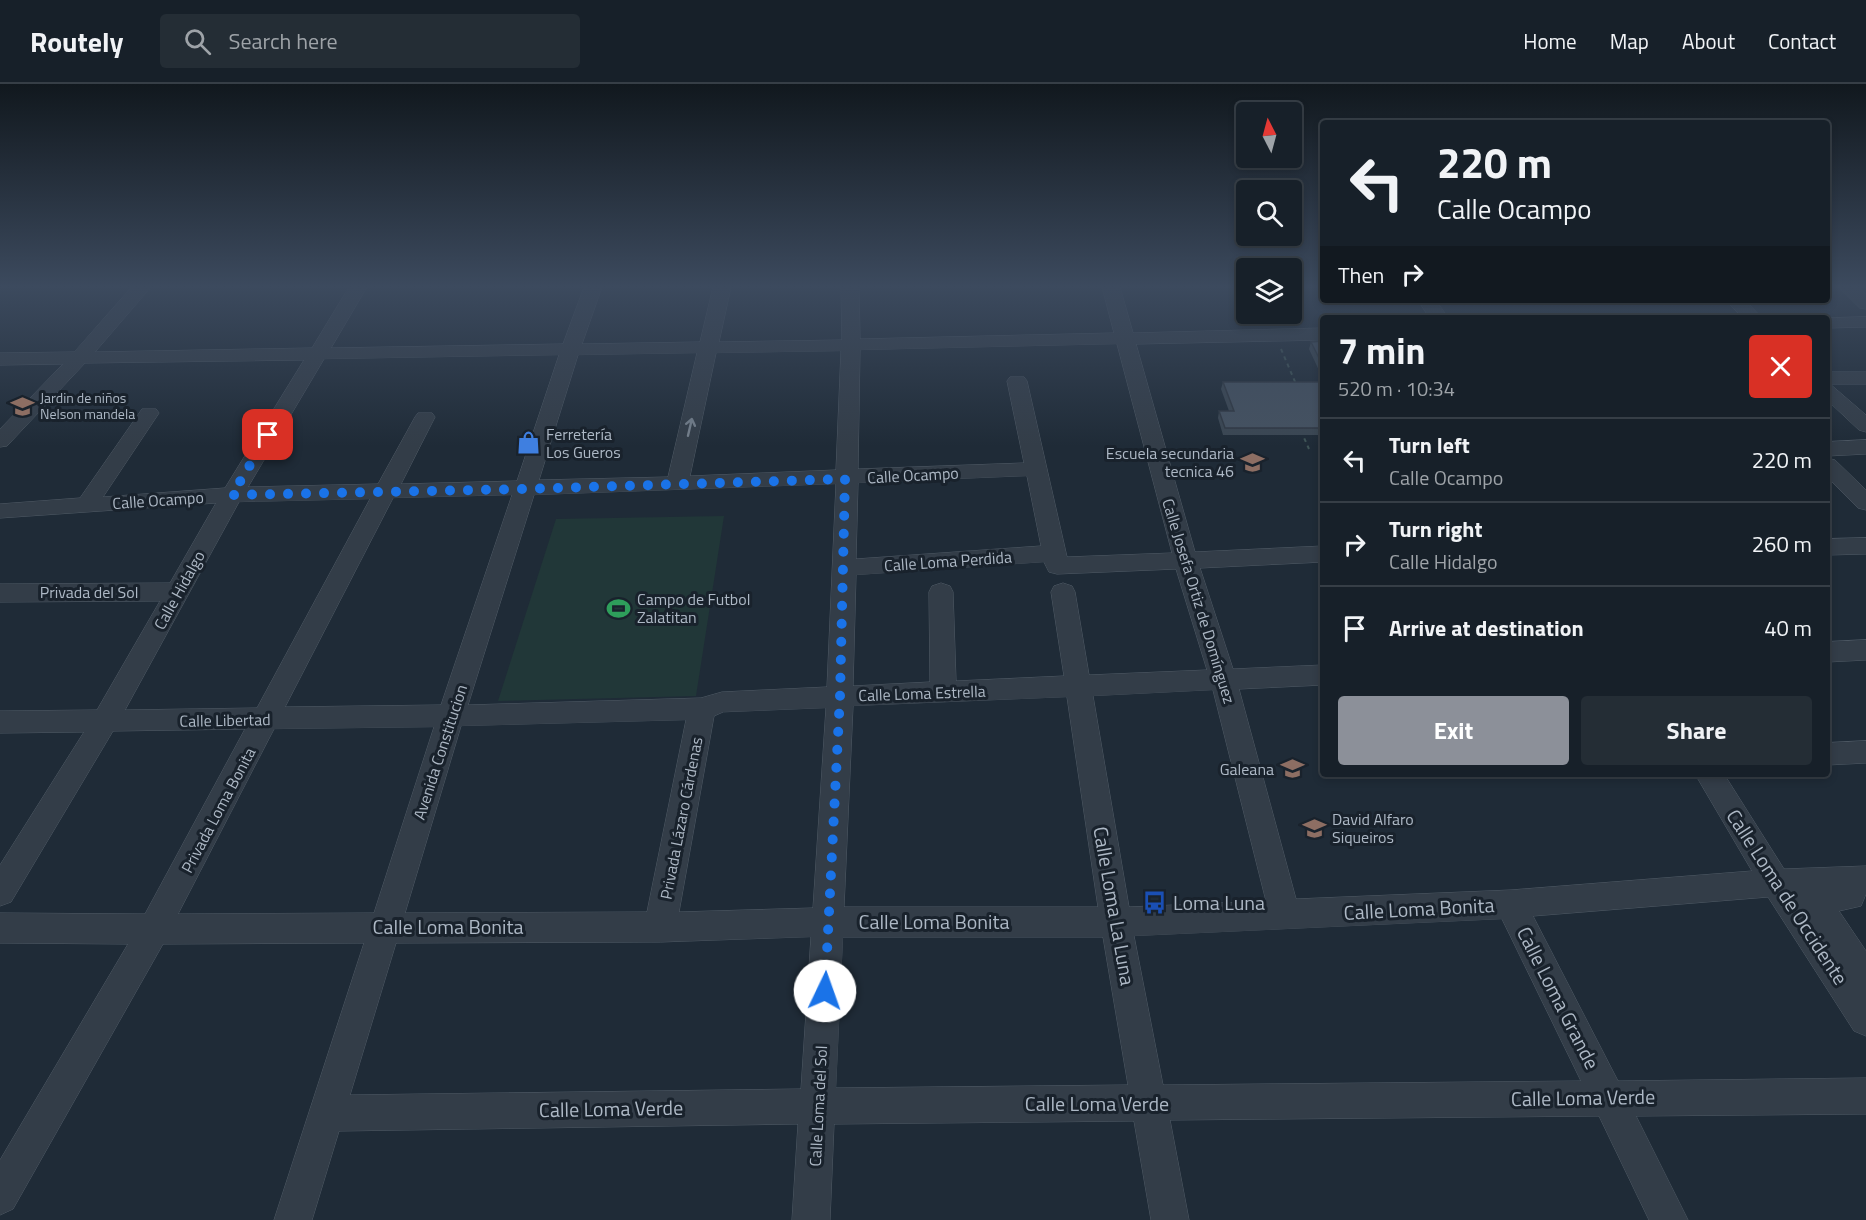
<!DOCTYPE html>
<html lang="en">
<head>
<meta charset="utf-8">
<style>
	:root { --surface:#172029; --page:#242d35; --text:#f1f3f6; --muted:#9ea3a8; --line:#363e46; --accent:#8c9099 }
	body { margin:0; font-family:"Titillium Web",sans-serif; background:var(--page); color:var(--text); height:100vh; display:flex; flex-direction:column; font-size:22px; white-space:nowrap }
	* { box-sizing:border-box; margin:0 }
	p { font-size:20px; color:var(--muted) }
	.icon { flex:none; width:33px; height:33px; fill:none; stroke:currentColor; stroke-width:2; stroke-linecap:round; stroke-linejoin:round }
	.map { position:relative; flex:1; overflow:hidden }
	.side { position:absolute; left:1320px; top:231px; width:510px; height:462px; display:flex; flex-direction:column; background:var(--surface); border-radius:6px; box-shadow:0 3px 9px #0003,0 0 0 2px var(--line) }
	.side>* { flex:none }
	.guide { position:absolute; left:1320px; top:36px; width:510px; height:183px; border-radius:6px; box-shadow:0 3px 9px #0003,0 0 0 2px var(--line); background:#172029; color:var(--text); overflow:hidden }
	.needle { width:39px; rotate:354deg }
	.buttons { position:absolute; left:1236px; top:18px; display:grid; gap:12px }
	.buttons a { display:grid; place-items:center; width:66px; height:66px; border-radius:6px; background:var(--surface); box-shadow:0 3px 9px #0003,0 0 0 2px var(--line); font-size:30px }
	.pin { position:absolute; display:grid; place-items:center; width:51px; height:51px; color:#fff; margin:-26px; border-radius:12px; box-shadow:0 3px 9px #0006 }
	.me { position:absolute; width:66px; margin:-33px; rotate:3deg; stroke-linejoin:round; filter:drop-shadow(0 0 4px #0008) }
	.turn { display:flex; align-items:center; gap:21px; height:126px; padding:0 18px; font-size:27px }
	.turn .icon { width:78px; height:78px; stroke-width:2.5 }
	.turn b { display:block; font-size:42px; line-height:51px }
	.then { display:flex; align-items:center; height:57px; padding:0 18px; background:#0003; gap:12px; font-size:22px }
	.round { display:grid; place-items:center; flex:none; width:63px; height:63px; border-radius:6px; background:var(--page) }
	.head { display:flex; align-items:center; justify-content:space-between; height:102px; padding:0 18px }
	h1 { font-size:36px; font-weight:700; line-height:45px }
	.action { display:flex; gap:12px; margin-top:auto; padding:12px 18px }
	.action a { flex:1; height:69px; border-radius:6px; background:var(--accent); color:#fff; font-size:24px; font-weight:700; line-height:69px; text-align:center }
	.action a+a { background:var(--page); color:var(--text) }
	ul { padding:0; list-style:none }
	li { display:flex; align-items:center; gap:18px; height:84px; padding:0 18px; border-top:2px solid var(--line) }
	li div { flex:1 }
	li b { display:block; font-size:22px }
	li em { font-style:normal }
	header { display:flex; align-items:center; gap:36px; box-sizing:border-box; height:84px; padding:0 30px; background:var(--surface); border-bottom:2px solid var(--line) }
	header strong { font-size:28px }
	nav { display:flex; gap:33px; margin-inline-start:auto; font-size:21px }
	.search { width:420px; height:54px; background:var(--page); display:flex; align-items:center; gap:15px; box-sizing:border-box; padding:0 21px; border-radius:6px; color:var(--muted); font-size:22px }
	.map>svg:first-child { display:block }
</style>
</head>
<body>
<header>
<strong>Routely</strong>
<div class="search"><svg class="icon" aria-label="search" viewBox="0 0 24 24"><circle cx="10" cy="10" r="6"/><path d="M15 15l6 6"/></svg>Search here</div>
<nav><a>Home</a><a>Map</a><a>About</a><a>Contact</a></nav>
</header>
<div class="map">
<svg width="1866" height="1136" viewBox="0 0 1866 1136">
	<rect width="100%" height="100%" fill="#1f2b37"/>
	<!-- green -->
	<path fill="#213738" d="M724 432 696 612 498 617 556 435Z"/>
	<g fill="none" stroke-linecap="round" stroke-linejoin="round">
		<defs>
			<g id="minor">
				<path d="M132 203H151L95 268 312 264 349 203H367L331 264 563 260 584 203H602L582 260 700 258 713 203H731L719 258 842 256 841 203H859L860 255 1114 249 1102 203H1120L1133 249 1323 244V256L1136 260 1195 468 1323 462V478L1200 484 1233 585 1323 581V601L1239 605 1296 815 1511 806 1752 787 1695 690H1724L1784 785 1866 782V810L1861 822 1839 827 1866 867V952L1854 947 1768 813 1533 832 1618 997 1866 994V1030L1636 1032 1688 1136H1649L1599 1032 1170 1036 1189 1136H1151L1134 1037 834 1040 830 1136H792L798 1040 339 1047 312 1136H274L364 859 163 860 13 1125 0 1131V1076L128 860 0 859V829L145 830 245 645 113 647 11 818 0 822V781L84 648 0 649V627L97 626 160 517 0 518V500L170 499 216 419 0 434V420L80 414 142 325H156L159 329 103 413 225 404 304 276 85 279 7 362 0 363V345L63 280 0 281V269L74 268ZM1117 260 1172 469 1067 473 1027 297 1024 293H1010L1007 297 1024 379 858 385 860 266ZM841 267 836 386 690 392 716 269ZM697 269 668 393 539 396 578 271ZM559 271 517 397 401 400 435 333 432 329H418L415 333 378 400 248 403 324 275ZM1027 392 1041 462 856 475 858 399ZM836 400 827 603 722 608 701 614 468 621 534 411ZM512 411 441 621 285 623 393 414ZM370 415 257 624 125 626 239 418ZM1044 478 1049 488 1057 490 1176 485 1207 586 1089 591 1075 508 1072 502 1063 499 1054 502 1051 508 1064 592 956 597 953 508 950 502 941 499 932 502 929 508 930 598 853 602 856 491ZM1213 606 1266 817 1129 823 1093 612ZM1067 613 1098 823H844L853 622ZM826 624 813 824 679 828 714 632 723 628ZM686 636 647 828 405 829 461 642ZM434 643 374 829 178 830 274 645ZM1502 835 1581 997 1163 1001 1134 852ZM811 853 801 1005 350 1011 396 859 660 858ZM843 853H1103L1128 1001 836 1004Z"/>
				<path d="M1839 203H1859L1866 210V225L1860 224Z"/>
				<path d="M1418 216H1436L1448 234H1430Z"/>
				<path d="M1726 216H1745L1762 234H1743Z"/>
				<path d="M1866 233V243L1827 244V234H1825Z"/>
				<path d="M1827 288H1866V300H1830L1866 331V348L1859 346 1827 316Z"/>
				<path d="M1866 356V370L1827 372V358Z"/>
				<path d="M1827 374 1835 376 1866 406V426L1858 424 1827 393Z"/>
				<path d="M1866 454V470L1827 471V455Z"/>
				<path d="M1866 556V576L1827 578V558Z"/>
				<path d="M1866 657V679L1827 681V659Z"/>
			</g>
		</defs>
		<!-- minor casing -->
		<use href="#minor" stroke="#505b66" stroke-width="1"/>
		<!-- path -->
		<g stroke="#3f5456" stroke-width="2" stroke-dasharray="4 4" stroke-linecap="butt">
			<path d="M1281 265 1296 300"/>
			<path d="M1301 347 1309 365"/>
		</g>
		<!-- minor -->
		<use href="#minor" fill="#333d48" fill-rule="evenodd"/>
	</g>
	<!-- wall -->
	<g fill="#3b4753">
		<path d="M1323 257V295L1309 265 1311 258Z"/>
		<path d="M1223 298H1323V351H1223L1218 334 1219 327H1229L1221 305Z"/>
	</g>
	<!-- building -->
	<g fill="#455261" stroke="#303944" stroke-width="1.5">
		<path d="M1323 257V282L1311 258Z"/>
		<path d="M1223 298H1323V344H1225L1219 327H1234Z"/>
	</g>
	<!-- one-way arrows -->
	<defs><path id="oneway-shaft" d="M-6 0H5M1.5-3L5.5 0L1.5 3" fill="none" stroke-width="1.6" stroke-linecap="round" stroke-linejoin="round" transform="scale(1.5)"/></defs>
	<use stroke="#76818d" href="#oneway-shaft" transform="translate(690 343) rotate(-77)"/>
	<!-- sky -->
	<linearGradient id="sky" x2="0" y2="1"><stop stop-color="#11181e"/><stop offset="0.56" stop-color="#3c4a5e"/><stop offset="1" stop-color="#3c4a5e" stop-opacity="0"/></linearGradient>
	<rect width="1866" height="362" fill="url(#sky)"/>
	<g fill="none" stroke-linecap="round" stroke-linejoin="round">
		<!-- route -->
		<path stroke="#1a73e8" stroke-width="10" stroke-dasharray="0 18" d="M268 351 232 411 524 405 845 395 840 612 825 907"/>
	</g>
	<!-- icons -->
	<defs>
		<symbol id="school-bare" viewBox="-9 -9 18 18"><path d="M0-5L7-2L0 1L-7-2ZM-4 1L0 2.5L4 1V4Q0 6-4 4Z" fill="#8d6e63" stroke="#19222c" stroke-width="2.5" paint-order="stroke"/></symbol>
		<symbol id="shop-bare" viewBox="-9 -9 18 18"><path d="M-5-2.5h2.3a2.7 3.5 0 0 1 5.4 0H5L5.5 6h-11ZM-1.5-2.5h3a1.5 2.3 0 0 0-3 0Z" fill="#3f7fe0" stroke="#19222c" stroke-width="2.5" paint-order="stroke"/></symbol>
		<symbol id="stadium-bare" viewBox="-9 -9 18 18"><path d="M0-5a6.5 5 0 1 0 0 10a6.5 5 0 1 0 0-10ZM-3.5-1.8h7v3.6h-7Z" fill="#2e9e5b" stroke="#19222c" stroke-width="2.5" paint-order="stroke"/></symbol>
		<symbol id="bus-bare" viewBox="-9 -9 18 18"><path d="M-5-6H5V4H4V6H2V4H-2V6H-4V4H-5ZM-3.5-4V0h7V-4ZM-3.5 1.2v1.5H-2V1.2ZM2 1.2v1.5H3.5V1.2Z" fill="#1a4fb4" stroke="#19222c" stroke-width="2.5" paint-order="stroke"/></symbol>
	</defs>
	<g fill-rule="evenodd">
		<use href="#school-bare" x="6" y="306" width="33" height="33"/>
		<use href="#shop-bare" x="512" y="342" width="33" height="33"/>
		<use href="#school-bare" x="1236" y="362" width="33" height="33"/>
		<use href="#stadium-bare" x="602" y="508" width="33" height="33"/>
		<use href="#school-bare" x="1276" y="668" width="33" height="33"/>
		<use href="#school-bare" x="1298" y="728" width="33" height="33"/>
		<use href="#bus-bare" x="1138" y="802" width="33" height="33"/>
	</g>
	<g text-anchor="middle" stroke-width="6" stroke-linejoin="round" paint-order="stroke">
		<!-- far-poi labels -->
		<g font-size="14" fill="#adb8c5" stroke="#19222c" text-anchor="start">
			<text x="40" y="319">Jardin de niños<tspan x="40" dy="16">Nelson mandela</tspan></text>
		</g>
		<!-- poi labels -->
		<g font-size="16" fill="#adb8c5" stroke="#19222c" text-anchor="start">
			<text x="546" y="356">Ferretería<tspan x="546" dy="18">Los Gueros</tspan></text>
			<text x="1234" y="375" text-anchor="end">Escuela secundaria<tspan x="1234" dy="18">tecnica 46</tspan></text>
			<text x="637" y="521">Campo de Futbol<tspan x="637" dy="18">Zalatitan</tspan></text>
			<text x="1274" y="691" text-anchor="end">Galeana</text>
			<text x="1332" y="741">David Alfaro<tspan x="1332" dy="18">Siqueiros</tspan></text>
		</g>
		<!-- street labels -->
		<g font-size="16" fill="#adb8c5" stroke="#19222c">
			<text transform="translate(913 391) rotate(-3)" y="6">Calle Ocampo</text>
			<text transform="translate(158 416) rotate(-4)" y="6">Calle Ocampo</text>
			<text transform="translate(948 477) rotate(-4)" y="6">Calle Loma Perdida</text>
			<text transform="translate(179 506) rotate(-61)" y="6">Calle Hidalgo</text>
			<text x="89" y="514">Privada del Sol</text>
			<text transform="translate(1199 517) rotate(73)" y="6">Calle Josefa Ortiz de Domínguez</text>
			<text transform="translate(922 609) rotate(-2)" y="6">Calle Loma Estrella</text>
			<text transform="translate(225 636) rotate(-1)" y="6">Calle Libertad</text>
			<text transform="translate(440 668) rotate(-72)" y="6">Avenida Constitucion</text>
			<text transform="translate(218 726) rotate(-62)" y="6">Privada Loma Bonita</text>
			<text transform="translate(681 734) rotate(-79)" y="6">Privada Lázaro Cárdenas</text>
			<text transform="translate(818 1022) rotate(-87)" y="6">Calle Loma del Sol</text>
		</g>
		<!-- near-street labels -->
		<g font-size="20" fill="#adb8c5" stroke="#19222c">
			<text transform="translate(1787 813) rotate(57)" y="7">Calle Loma de Occidente</text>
			<text transform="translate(1114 822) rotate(80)" y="7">Calle Loma La Luna</text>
			<text transform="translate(1419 825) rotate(-3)" y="7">Calle Loma Bonita</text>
			<text x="934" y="845">Calle Loma Bonita</text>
			<text x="448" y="850">Calle Loma Bonita</text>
			<text transform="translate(1558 914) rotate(63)" y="7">Calle Loma Grande</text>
			<text transform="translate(1583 1014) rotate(-1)" y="7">Calle Loma Verde</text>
			<text x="1097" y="1027">Calle Loma Verde</text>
			<text transform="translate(611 1025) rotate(-1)" y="7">Calle Loma Verde</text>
		</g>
		<!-- near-poi labels -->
		<g font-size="20" fill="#adb8c5" stroke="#19222c" text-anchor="start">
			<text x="1173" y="826">Loma Luna</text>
		</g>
	</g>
</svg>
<div class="buttons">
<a><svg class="needle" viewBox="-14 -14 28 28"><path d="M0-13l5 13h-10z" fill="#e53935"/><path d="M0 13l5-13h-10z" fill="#9ea3a8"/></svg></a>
<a><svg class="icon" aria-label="search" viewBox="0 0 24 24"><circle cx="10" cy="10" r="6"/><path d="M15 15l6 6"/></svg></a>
<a><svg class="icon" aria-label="layers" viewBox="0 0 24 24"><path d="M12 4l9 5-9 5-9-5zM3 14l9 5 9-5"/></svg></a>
</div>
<div class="pin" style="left:268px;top:351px;background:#d93025"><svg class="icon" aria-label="arrive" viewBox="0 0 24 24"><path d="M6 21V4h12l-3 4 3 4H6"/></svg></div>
<svg class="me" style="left:825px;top:907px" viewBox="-20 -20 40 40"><circle r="19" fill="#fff"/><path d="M0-13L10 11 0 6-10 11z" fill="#1a73e8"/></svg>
<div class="guide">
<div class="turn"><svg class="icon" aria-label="left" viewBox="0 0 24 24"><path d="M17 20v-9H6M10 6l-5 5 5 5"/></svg><div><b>220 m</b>Calle Ocampo</div></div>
<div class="then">Then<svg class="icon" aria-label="right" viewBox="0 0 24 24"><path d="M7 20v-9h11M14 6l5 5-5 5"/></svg></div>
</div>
<section class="side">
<div class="head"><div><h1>7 min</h1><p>520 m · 10:34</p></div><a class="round" style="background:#d93025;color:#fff"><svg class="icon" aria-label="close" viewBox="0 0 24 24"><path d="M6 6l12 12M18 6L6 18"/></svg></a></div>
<ul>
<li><svg class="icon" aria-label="left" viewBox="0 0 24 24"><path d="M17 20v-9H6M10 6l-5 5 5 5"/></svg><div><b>Turn left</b><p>Calle Ocampo</p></div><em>220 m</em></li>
<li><svg class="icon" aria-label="right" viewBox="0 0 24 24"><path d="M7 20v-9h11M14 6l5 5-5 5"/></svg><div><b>Turn right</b><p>Calle Hidalgo</p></div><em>260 m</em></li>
<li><svg class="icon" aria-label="arrive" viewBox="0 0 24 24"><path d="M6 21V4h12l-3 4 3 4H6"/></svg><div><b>Arrive at destination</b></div><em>40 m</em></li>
</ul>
<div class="action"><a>Exit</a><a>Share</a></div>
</section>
</div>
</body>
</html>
